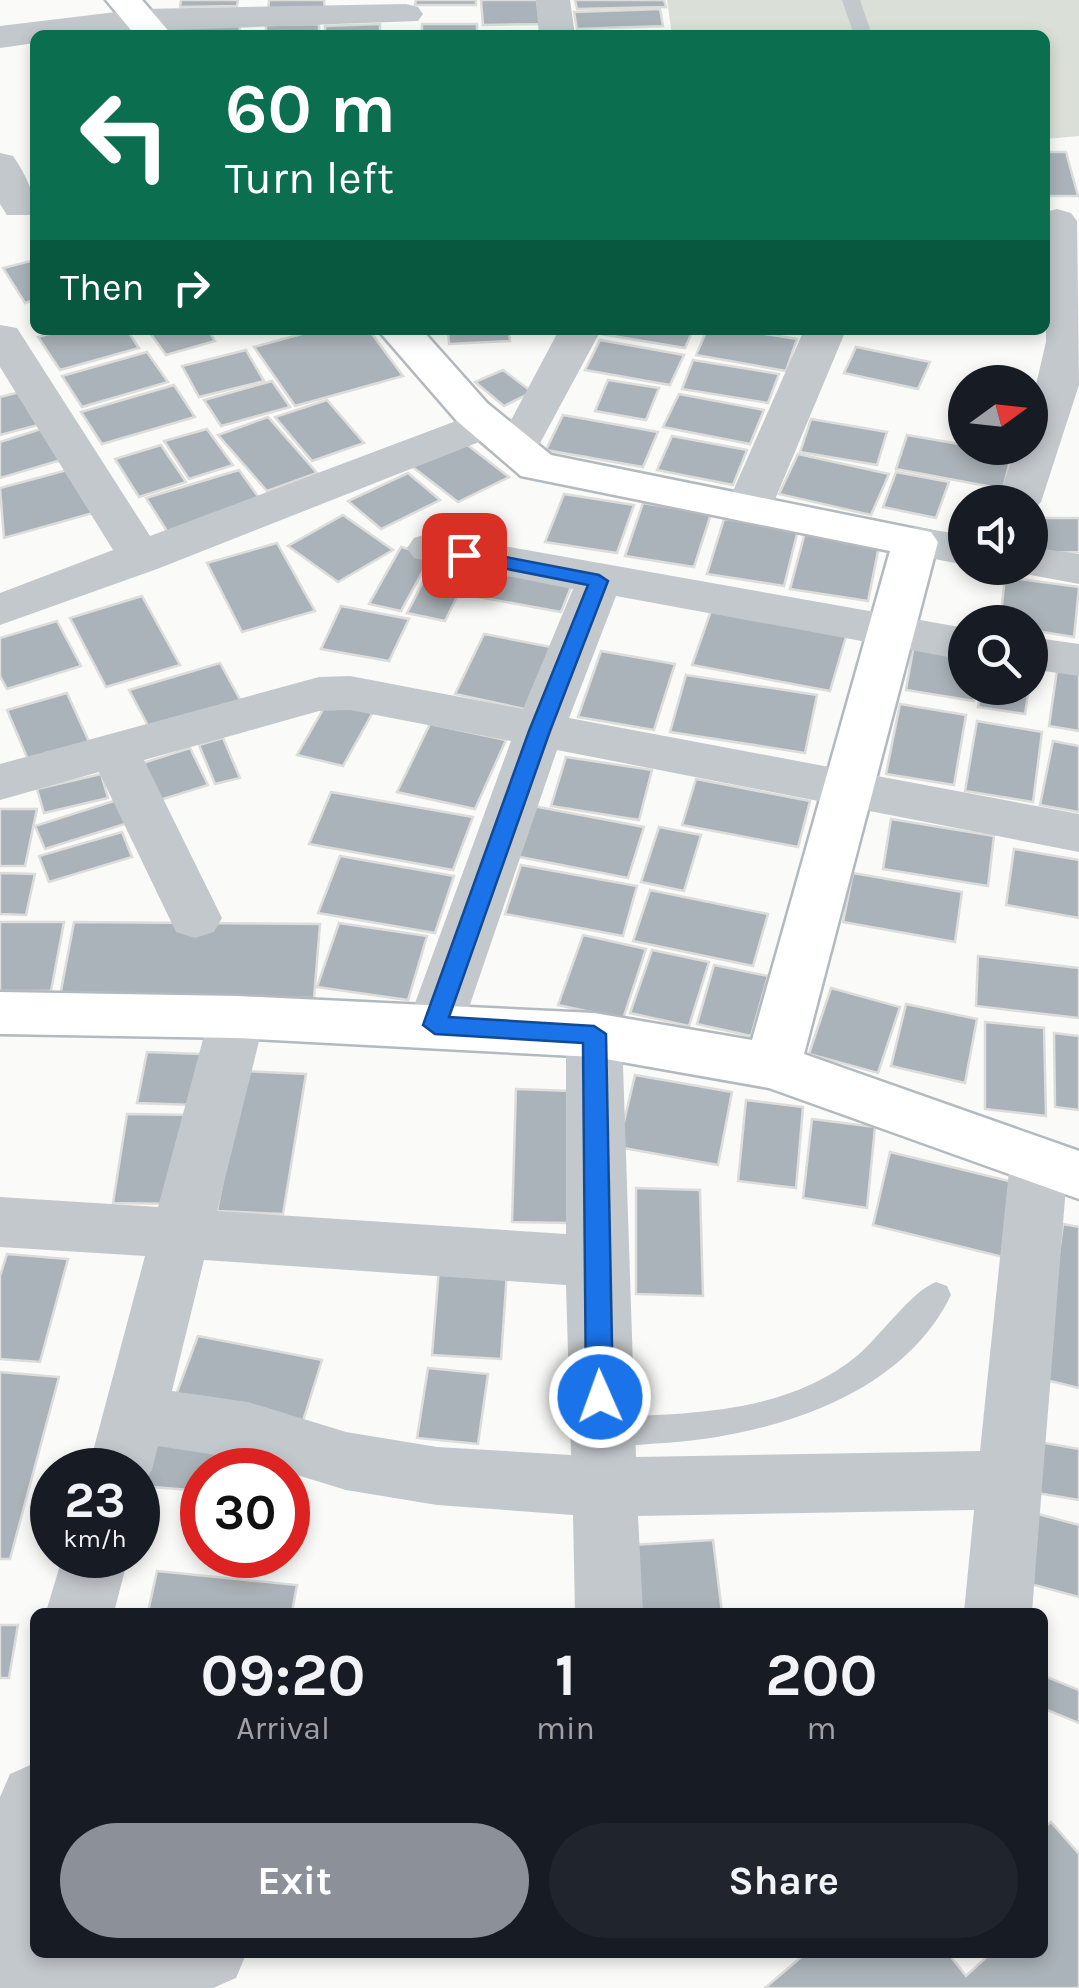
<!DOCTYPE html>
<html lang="en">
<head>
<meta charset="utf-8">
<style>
	:root { --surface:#171b24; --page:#20242c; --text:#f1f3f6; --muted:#9ea1a6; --accent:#8c9099 }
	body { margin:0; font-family:Karla,sans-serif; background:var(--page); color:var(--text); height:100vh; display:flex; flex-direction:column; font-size:38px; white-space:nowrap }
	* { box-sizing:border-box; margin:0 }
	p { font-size:32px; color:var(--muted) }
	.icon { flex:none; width:55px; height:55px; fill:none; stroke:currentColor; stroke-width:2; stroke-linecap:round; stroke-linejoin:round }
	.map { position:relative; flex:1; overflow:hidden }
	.panel { position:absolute; left:30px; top:1608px; width:1018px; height:350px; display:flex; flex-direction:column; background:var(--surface); border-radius:15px; box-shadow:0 5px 15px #0003 }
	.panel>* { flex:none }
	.top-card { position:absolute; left:30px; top:30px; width:1020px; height:305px; border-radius:15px; box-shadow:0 5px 15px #0003; background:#0b6e4f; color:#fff; overflow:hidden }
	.needle { width:65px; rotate:75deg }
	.fabs { position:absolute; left:948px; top:365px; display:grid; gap:20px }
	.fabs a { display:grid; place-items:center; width:100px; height:100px; border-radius:50%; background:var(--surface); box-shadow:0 5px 15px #0003; font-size:50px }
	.speed { position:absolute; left:30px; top:1448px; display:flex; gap:20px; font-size:50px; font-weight:700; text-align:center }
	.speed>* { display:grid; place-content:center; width:130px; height:130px; border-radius:50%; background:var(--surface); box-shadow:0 5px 15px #0003; line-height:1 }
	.speed small { font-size:25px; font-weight:400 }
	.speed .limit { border:15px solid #d22; background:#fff; color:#111 }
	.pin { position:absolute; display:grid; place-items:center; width:85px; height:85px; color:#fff; margin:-42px; border-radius:20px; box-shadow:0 5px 15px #0006 }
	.me { position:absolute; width:110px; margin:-55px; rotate:358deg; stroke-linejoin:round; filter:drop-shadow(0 0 8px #0008) }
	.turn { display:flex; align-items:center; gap:35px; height:210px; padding:0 30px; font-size:45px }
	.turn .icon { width:130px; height:130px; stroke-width:2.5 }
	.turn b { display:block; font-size:70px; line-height:85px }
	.then { display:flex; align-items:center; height:95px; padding:0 30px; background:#0003; gap:20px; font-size:38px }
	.eta { display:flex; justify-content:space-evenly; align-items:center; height:170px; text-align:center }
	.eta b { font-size:60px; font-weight:700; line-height:70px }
	.cta { display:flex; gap:20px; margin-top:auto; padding:20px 30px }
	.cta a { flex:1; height:115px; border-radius:60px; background:var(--accent); color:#fff; font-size:40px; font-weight:700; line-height:115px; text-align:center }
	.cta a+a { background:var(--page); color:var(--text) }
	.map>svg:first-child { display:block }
</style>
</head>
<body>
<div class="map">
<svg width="1079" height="1988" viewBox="0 0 1079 1988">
	<rect width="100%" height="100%" fill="#fafaf8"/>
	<!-- green -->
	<path fill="#dadfd7" d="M667 0H1079V136L1045 139V35H672Z"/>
	<!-- building -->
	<g fill="#aab3b9" stroke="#dcdcda" stroke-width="2.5">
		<path d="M181 0H238L237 6 180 7Z"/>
		<path d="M269 0H324L325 14H268Z"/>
		<path d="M416 0H476V5H415Z"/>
		<path d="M481 0H537L540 24 483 25Z"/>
		<path d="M575 0H664L666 7 577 9Z"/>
		<path d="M660 9 663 26 577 29 574 12Z"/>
		<path d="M319 24V35H266V25Z"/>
		<path d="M380 24V35H325V26Z"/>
		<rect x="422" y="24" width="55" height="11"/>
		<path d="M240 25 239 35H170L171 27Z"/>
		<path d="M1045 152H1066L1078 196H1045Z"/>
		<path d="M35 260V300L25 303 3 268Z"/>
		<path d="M62 330H127L139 348 60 370 38 337Z"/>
		<path d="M148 330H208L215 341 166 355Z"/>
		<path d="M316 330H369L403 376 295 406 254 347Z"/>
		<path d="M448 330H509L510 341 449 344Z"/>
		<path d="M597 330H693L685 348 595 333Z"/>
		<path d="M707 330H741L797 339 786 371 696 355Z"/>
		<path d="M600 340 684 355 670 385 585 370Z"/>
		<path d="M856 347 930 362 918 389 844 373Z"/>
		<path d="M246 350 264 381 199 397 182 366Z"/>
		<path d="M147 352 168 382 82 407 62 376Z"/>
		<path d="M693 360 779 374 768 403 682 389Z"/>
		<path d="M503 370 532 392 504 406 475 382Z"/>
		<path d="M608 380 659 388 646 420 595 411Z"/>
		<path d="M272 381 290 407 221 426 204 400Z"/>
		<path d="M174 385 195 417 102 444 81 412Z"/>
		<path d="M24 391 42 424 0 435V397Z"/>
		<path d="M679 394 764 410 750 444 663 427Z"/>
		<path d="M327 400 364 443 312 461 275 417Z"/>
		<path d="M563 415 658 432 643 467 546 450Z"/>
		<path d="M268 417 317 473 267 491 218 435Z"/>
		<path d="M811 419 887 432 877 465 800 452Z"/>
		<path d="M41 429 61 460 0 478V442Z"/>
		<path d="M207 429 233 465 189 479 164 441Z"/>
		<path d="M907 435 1012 453 1003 489 896 469Z"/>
		<path d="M672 436 747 450 733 485 657 470Z"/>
		<path d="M461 440 509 477 458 502 410 465Z"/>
		<path d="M161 445 186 482 139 497 115 459Z"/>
		<path d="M798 454 889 474 871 515 779 494Z"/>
		<path d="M71 469 93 513 4 538 0 488Z"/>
		<path d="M239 470 262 502 167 531 146 498Z"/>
		<path d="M896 472 949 482 936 518 883 507Z"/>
		<path d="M408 473 440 500 381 529 348 501Z"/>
		<path d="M564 494 634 505 617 553 545 542Z"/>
		<path d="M643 503 711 514 694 567 625 556Z"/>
		<path d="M343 515 393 550 338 582 288 546Z"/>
		<path d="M1033 518H1079V552L1042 553Z"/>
		<path d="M724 519 798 530 784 586 707 574Z"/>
		<path d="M806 529 880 541 868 601 790 589Z"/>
		<path d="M277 543 315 611 242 632 207 563Z"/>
		<path d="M401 547 432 554 401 611 369 604Z"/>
		<path d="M436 557 473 564 445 621 407 613Z"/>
		<path d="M486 567 573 582 561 612 473 596Z"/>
		<path d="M1005 577 1079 587 1074 637 1030 630V622H1000Z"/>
		<path d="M142 596 180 665 106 687 70 618Z"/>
		<path d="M341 606 409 619 389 661 321 649Z"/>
		<path d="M712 608 847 633 830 691 692 665Z"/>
		<path d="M57 621 81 666 7 689 0 676V638Z"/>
		<path d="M484 634 556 648 529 710 455 694Z"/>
		<path d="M914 644 965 653V688H976L974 701 906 690Z"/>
		<path d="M601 651 675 664 654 730 578 717Z"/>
		<path d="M220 663 243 705 152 733 129 690Z"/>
		<path d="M1057 670 1079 673V731L1049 726Z"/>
		<path d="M686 675 817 695 805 753 670 732Z"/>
		<path d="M981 688H1029L1025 714 978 707Z"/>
		<path d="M67 693 90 744 29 762 7 710Z"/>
		<path d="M328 701 373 712 343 766 297 755Z"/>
		<path d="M900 704 966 715 954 785 886 774Z"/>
		<path d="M977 721 1042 732 1033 802 965 791Z"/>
		<path d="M430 724 506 740 475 809 397 792Z"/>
		<path d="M223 738 240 778 215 784 199 745Z"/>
		<path d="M1053 741 1079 746V812L1040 805Z"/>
		<path d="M190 748 208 785 160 800 143 763Z"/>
		<path d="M566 757 652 770 639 820 551 806Z"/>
		<path d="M101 774 108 798 44 813 37 789Z"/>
		<path d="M696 779 810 801 798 847 682 825Z"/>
		<path d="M331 792 473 817 453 870 309 844Z"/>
		<path d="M117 800 128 823 45 849 35 826Z"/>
		<path d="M533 806 644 827 628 878 515 856Z"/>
		<path d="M0 809H37L25 866H0Z"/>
		<path d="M891 819 994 836 988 886 883 869Z"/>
		<path d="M659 827 701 835 684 891 641 882Z"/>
		<path d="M122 832 132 857 49 882 39 856Z"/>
		<path d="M1014 849 1079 860V918L1006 905Z"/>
		<path d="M340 856 454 876 435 933 318 913Z"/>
		<path d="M521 865 637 886 623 936 505 914Z"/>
		<path d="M0 873 35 874 26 915 0 914Z"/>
		<path d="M853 873 962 892 955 942 843 922Z"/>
		<path d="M650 890 768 914 753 966 633 941Z"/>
		<path d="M0 922H64L51 991H0Z"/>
		<path d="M74 922 320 924 314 998 60 996Z"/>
		<path d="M339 923 427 936 408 1000 317 987Z"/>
		<path d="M583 935 646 949 623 1019 558 1005Z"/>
		<path d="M652 950 709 962 689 1026 630 1013Z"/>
		<path d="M978 956 1079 968V1018L976 1006Z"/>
		<path d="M714 965 768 976 751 1036 697 1024Z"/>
		<path d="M831 988 900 1007 878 1073 809 1054Z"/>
		<path d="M906 1004 977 1019 965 1083 891 1066Z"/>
		<path d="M985 1022 1044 1028 1046 1116 985 1109Z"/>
		<path d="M1054 1033 1079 1036V1110L1055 1107Z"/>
		<path d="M147 1052 201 1054 193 1105 137 1103Z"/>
		<path d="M243 1071 306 1074 283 1214 217 1211Z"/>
		<path d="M635 1075 732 1092 718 1165 618 1147Z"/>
		<path d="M516 1089 571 1091 569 1223 512 1222Z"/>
		<path d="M746 1100 803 1107 796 1188 738 1181Z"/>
		<path d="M127 1114 196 1115 183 1204 113 1203Z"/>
		<path d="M812 1119 875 1127 867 1208 803 1198Z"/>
		<path d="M890 1152 1025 1185 1011 1259 873 1225Z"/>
		<path d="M636 1188 700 1190 703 1296 636 1294Z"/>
		<path d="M1063 1224 1079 1227V1388L1042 1379Z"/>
		<path d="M7 1254 68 1259 40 1362 0 1359V1276Z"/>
		<path d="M439 1268 507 1271 501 1359 432 1355Z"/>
		<path d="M198 1336 322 1360 298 1437 170 1411Z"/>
		<path d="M428 1368 488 1374 478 1444 417 1438Z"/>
		<path d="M0 1372 59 1377 10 1559H0Z"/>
		<path d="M152 1431 224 1436 217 1470H202V1491L140 1486Z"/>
		<path d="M1034 1441 1079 1449V1500L1031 1492Z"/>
		<path d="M1034 1513 1079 1525V1597L1023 1582Z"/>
		<path d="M713 1540 722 1612H623L616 1546Z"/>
		<path d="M157 1571 297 1585 292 1612H148Z"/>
		<path d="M0 1625H18L9 1678H0Z"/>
		<path d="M1042 1675 1079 1690V1723L1042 1708Z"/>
		<path d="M1051 1822 1079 1854V1988H765L807 1952H947L966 1976 992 1952H1042V1829Z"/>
	</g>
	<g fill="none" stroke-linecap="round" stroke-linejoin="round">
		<defs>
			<g id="secondary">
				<path d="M106 0H142L172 35H135Z"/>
				<path d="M378 330H422L487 403 551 455 931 532 938 542 804 1054 1079 1151V1199L769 1088 594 1057 237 1038 0 1034V992L237 996 594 1013 752 1040 890 551 521 476 457 421Z"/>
			</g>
		</defs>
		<!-- secondary casing -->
		<use href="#secondary" stroke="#b3babf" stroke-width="5"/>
		<!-- lane -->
		<g fill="#c3c8cc" fill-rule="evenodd">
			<path d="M842 0H860L872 35H854Z"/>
			<path d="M936 1282 947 1286 951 1295C901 1398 770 1435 665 1443 642 1444 612 1449 590 1441L585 1431 590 1421 601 1417C688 1414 787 1414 858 1355 880 1336 913 1290 936 1282Z"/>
		</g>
		<!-- street -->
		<g fill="#c3c8cc" fill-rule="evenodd">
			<path d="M536 0H570L575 35H539Z"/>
			<path d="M406 4 418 7 423 14 418 21 35 35V43L0 48V26L141 9Z"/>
			<path d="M0 153 13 156C26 175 35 193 35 215H7L0 204Z"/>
			<path d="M1057 209 1071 213 1077 221 1079 385 1041 502 1030 513V502H997L1016 448H1030V410L1046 342 1045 212Z"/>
			<path d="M0 325 17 328 150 536 472 415 487 411 502 415 509 424 559 330H601L532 458 517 462 502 458 495 449 508 424 502 433 157 569 0 625V593L113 550 0 367Z"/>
			<path d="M804 330H846L771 509 764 519 748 523 732 519 725 509Z"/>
			<path d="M915 527 965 535V565L899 552 892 542 899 532Z"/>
			<path d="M430 533 965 628V660L616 596 569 718 1079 814V852L557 750 463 1025 455 1040 435 1047 415 1040 407 1025 511 741 350 710 319 711 144 760 222 918 214 932 195 938 176 932 99 772 0 800V764L319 677 350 676 523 709 573 589 414 558 407 548 414 538Z"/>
			<path d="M1030 547 1079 554V584L1014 572 1010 568H1030Z"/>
			<path d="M1030 637 1079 644V676L1030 669Z"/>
			<path d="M237 996 257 1002 265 1017 217 1211 566 1234V1035L574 1020 594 1013 614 1020 622 1035 636 1457 980 1451 1010 1161 1018 1144 1039 1137 1060 1144 1068 1161 1032 1612H964L974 1510 638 1516 643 1612H575L573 1515 437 1505 346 1490 248 1460 158 1446 152 1470 138 1493V1470H88L145 1256 0 1247V1197L158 1207 209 1017 217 1002ZM204 1260 566 1285 571 1455 437 1447 346 1432 248 1402 172 1391Z"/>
			<path d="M63 1555H129L114 1612H46Z"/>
			<path d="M35 1763V1952H247L236 1978 213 1988H0V1797L10 1774Z"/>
		</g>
		<!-- secondary -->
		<use href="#secondary" fill="#fff" fill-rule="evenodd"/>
	</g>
	<!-- route -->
	<path fill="#1a73e8" stroke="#114b97" stroke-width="2.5" d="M464 549 599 575 608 581 550 731 449 1017 594 1026 606 1034 613 1397 609 1405 600 1408 590 1405 586 1397 583 1043 435 1034 423 1025 529 731 588 585 457 559V551Z"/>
</svg>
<div class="fabs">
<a><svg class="needle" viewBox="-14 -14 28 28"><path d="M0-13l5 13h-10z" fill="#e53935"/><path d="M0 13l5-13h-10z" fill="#9ea1a6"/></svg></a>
<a><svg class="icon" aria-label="sound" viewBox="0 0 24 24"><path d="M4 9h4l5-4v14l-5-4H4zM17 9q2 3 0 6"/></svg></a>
<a><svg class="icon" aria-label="search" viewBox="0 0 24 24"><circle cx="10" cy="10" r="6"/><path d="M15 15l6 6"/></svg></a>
</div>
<div class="speed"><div>23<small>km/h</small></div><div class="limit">30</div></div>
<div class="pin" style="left:464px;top:555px;background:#d93025"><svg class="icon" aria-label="arrive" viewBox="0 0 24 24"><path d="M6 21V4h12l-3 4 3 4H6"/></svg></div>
<svg class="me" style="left:600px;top:1397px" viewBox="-20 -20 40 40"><circle r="17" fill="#1a73e8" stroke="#fff" stroke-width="3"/><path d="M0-11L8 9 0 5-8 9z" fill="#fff"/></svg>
<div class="top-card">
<div class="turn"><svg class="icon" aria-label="left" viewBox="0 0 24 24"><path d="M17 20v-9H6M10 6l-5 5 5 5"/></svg><div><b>60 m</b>Turn left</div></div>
<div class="then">Then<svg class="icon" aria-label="right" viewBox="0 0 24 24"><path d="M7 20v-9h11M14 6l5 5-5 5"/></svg></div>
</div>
<section class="panel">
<div class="eta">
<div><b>09:20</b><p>Arrival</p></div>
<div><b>1</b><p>min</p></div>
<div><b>200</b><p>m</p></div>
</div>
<div class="cta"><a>Exit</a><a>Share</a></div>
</section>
</div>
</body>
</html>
